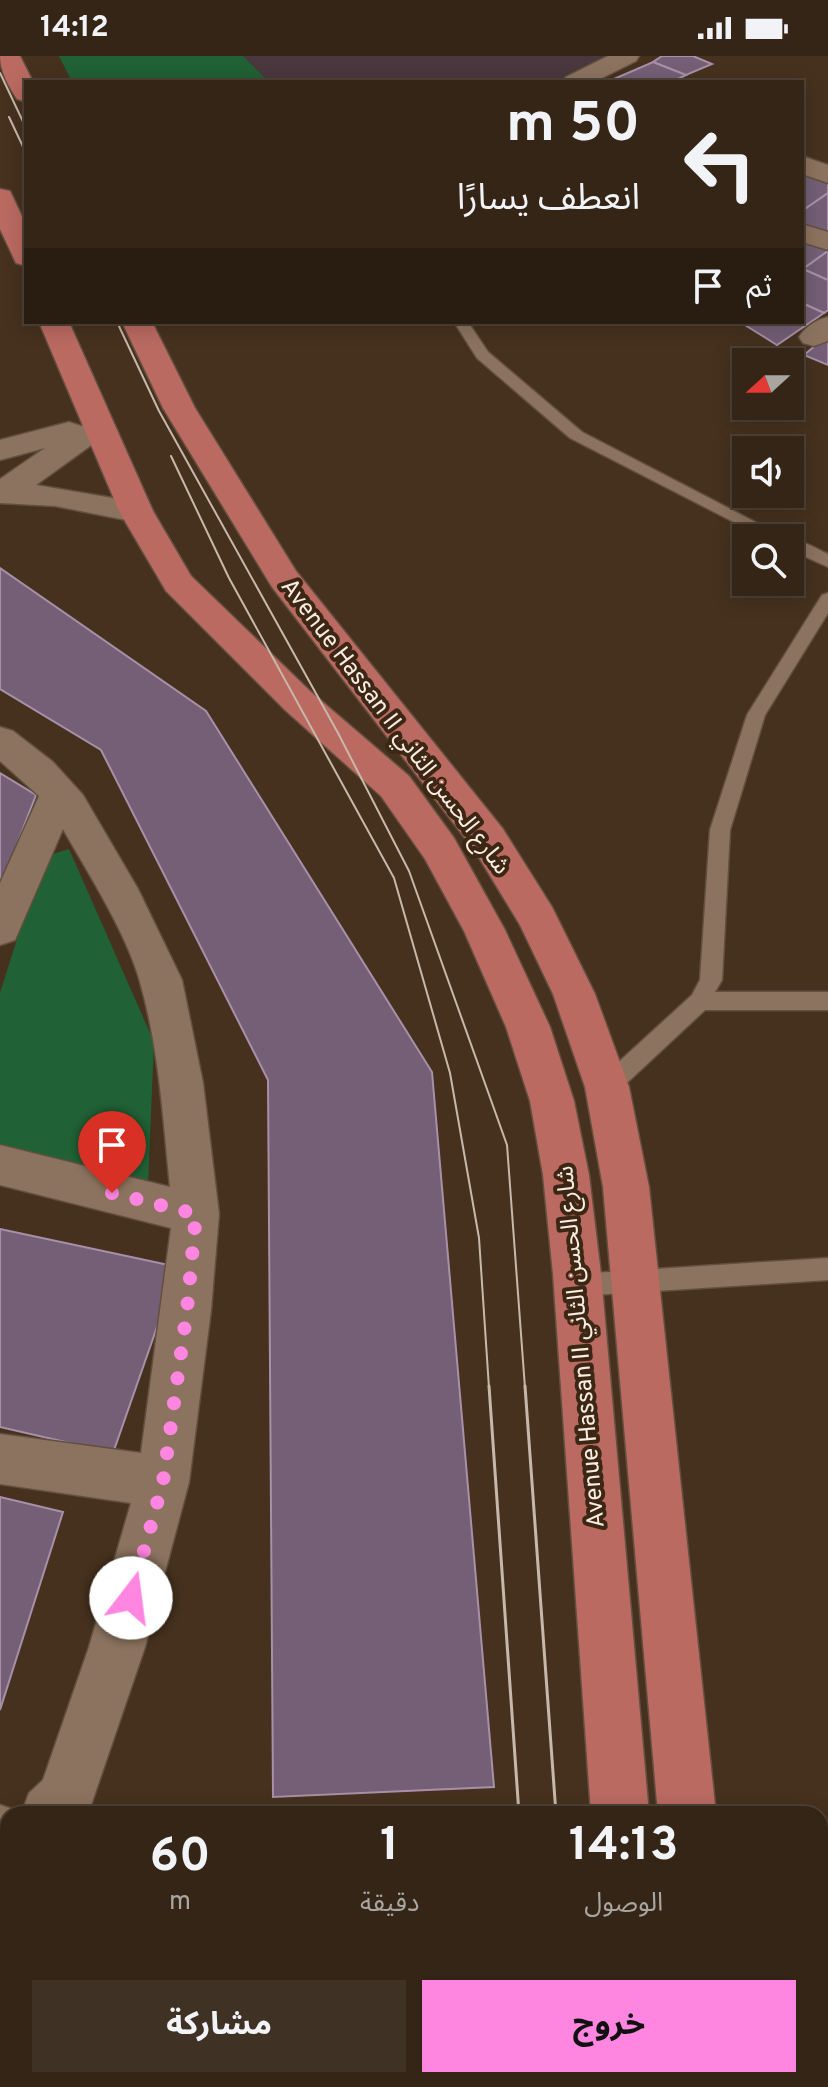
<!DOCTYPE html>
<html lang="ar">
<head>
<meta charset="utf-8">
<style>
	:root { --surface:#342516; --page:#3f3123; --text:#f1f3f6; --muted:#a9a5a1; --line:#4e4235; --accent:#fe86e1 }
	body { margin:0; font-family:Overpass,"Noto Sans Arabic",sans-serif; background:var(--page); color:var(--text); direction:rtl; height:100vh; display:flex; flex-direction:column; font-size:30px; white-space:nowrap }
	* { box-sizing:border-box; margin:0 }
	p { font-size:26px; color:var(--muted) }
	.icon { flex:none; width:44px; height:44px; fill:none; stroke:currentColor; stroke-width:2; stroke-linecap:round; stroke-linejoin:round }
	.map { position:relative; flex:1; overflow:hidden; direction:ltr }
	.drawer { position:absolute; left:0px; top:1750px; width:828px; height:282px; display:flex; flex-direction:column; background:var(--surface); border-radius:24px 24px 0 0; box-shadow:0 4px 20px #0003,0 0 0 2px var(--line); direction:rtl }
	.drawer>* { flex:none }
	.top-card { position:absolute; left:24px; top:24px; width:780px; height:244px; border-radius:0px; box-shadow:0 4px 20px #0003,0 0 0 2px var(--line); direction:rtl; background:#342516; color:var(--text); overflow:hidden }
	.needle { width:52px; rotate:249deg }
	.fabs { position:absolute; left:732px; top:292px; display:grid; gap:16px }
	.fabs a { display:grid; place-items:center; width:72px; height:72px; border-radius:0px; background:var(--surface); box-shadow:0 4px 20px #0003,0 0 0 2px var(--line); font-size:40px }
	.pin { position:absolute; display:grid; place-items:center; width:68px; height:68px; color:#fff; margin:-82px -34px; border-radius:50% 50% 50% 0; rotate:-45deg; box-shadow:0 0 8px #0007 }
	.pin .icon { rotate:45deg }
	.me { position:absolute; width:88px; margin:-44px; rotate:15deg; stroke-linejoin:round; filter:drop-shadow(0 0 6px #0008) }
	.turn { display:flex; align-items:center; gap:28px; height:168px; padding:0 32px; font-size:36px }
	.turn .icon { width:104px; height:104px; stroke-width:2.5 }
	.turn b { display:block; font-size:56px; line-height:68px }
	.then { display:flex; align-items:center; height:76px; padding:0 32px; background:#0003; gap:16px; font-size:30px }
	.eta { display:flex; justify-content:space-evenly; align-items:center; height:136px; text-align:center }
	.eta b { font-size:48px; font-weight:700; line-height:56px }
	.cta { display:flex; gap:16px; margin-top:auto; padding:16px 32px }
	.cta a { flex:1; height:92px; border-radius:0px; background:var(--accent); color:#111; font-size:32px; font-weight:700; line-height:92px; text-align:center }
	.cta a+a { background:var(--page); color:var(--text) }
	.status { display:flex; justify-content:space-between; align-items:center; height:56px; padding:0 40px; background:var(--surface); direction:ltr }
	.status svg { height:22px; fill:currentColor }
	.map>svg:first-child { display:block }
</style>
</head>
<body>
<div class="status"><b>14:12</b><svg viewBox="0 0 49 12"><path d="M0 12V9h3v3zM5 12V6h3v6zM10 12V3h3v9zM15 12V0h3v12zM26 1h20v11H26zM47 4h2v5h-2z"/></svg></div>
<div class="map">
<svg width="828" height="2031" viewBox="0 0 828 2031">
	<rect width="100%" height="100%" fill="#46311e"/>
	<!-- education -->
	<path fill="#4b373e" d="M243 0H634L585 26H269Z"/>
	<!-- green -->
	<g fill="#206135">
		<path d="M59 0H243L269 26H72Z"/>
		<path d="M69 793 154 986 148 1129 0 1092V937L43 801Z"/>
	</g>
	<!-- building -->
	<g fill="#745f76" stroke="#a790a8" stroke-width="2">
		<path d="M662 0H693L712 8 686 19 653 6Z"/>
		<path d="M653 6 686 19 672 26H607Z"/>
		<path d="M802 115 828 125V137L802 155Z"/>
		<path d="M828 137V179L802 168V155Z"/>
		<path d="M802 180 828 191V195L803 213Z"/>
		<path d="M828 195V224L803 213Z"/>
		<path d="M803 213 828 224V254L824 257 802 247Z"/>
		<path d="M802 247 824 257 777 289 740 266H802Z"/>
		<path d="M828 279V309L804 299Z"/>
		<path d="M0 512 206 655 432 1016 494 1731 273 1741 268 1024 101 694 0 633Z"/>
		<path d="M0 717 36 739 0 832Z"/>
		<path d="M0 1173 178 1211 113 1397 0 1371Z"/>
		<path d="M0 1441 63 1456 0 1654Z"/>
	</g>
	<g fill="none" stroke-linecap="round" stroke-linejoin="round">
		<defs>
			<g id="lane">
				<path d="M454 266H468L488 296 582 376 786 482H765L570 382 477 302Z"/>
				<path d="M788 482C802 484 815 492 828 498V511L790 494Z"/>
				<path d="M828 537V557L765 659 730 774 722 924 715 936H828V954H705L615 1038 607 1040 599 1038 596 1031 599 1024 692 939 700 924 710 774 747 659 822 539Z"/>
				<path d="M828 1202V1224L578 1240 569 1237 566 1229 569 1221 578 1218Z"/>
			</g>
			<g id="street">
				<path d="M608 0H639L636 5 594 26H562L566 21Z"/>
				<path d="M802 100 828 109V127L802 118Z"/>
				<path d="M802 168 828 176V194L802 186Z"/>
				<path d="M828 261V285L814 290 803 287 799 281C806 270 816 264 828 261Z"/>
				<path d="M100 363 111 366 116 373 111 380 90 390 36 429 148 448 153 455 148 462 136 466 55 450 0 447V423L45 392 0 404V384L69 366 81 370Z"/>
				<path d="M0 671 13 675 53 706 83 739 138 833 182 924 203 1027 219 1158 211 1254 189 1426 145 1591 88 1758H8V1809L0 1807V1749L22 1756 29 1737 43 1724 89 1591 131 1447 0 1428V1378L141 1397 171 1172 0 1129V1089L170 1131C163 1063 159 992 140 926 127 878 88 817 63 773L15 884 0 889V827L39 740 0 705Z"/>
			</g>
			<g id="highway">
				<path d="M0 0H20L33 26H26V46L17 43C9 31 0 15 0 0Z"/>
				<path d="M0 133 10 135 26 169V210L16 207 0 173Z"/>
				<path d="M39 266H69L153 455 191 520 311 636 409 720 454 782 505 874 550 971 574 1045 589 1119 601 1218 649 1758H591L553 1218 543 1119 530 1045 506 971 464 875 425 803 381 740 285 654 166 535 119 455Z"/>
				<path d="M122 266H152L195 352 296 515 503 773 552 851 595 938 629 1031 649 1131 716 1758H658L603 1131 585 1031 553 938 520 869 475 795 272 531 163 352Z"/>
				<rect x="616" y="2024" width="64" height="7"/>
				<path d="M681 2024H745L746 2031H682Z"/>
			</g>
		</defs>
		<!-- lane casing -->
		<use href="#lane" stroke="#624f3f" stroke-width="3"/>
		<!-- street casing -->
		<use href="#street" stroke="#624f3f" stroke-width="3"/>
		<!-- highway casing -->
		<use href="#highway" stroke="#624f3f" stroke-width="3"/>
		<!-- lane -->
		<use href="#lane" fill="#8c735f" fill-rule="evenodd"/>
		<!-- street -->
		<use href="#street" fill="#8c735f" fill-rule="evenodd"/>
		<!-- highway -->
		<use href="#highway" fill="#ba6a61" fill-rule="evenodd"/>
		<!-- tram-far1 -->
		<g stroke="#c8b8ab" stroke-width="2">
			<path d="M0 17 26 72"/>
			<path d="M9 61 26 97"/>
			<path d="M117 266 159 355 338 677 409 815 507 1089 525 1332"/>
			<path d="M171 400 229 522 394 822 450 1017 479 1182 489 1332"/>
		</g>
		<!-- tram -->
		<g stroke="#c8b8ab" stroke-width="3">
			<path d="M489 1330 519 1758"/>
			<path d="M525 1330 556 1758"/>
			<path d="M538 2024V2031"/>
			<path d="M575 2024 576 2031"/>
		</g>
	</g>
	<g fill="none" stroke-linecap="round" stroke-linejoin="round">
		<!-- route -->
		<path stroke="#fe86e1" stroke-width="14" stroke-dasharray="0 25.2" d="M112 1137 196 1158 187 1254 163 1426 131 1542"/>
	</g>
	<g text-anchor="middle" stroke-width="8" stroke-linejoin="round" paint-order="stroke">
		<!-- street labels -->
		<g font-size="24" fill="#faece1" stroke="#3c2714">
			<text transform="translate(396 670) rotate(53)" y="8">Avenue Hassan II شارع الحسن الثاني</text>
			<text transform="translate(580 1291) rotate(-95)" y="8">Avenue Hassan II شارع الحسن الثاني</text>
		</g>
	</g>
</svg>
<div class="fabs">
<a><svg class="needle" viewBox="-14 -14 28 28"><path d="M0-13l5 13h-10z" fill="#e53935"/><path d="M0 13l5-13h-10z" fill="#a9a5a1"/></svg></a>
<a><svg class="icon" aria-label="sound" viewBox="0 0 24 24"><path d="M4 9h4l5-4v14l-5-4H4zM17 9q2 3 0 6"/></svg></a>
<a><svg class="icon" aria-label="search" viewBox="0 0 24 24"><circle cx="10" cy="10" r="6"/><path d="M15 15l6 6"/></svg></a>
</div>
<div class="pin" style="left:112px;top:1137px;background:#d93025"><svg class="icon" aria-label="arrive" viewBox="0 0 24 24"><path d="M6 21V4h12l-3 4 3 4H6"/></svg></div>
<svg class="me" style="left:131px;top:1542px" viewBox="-20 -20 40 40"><circle r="19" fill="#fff"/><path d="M0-13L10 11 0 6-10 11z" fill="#fe86e1"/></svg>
<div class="top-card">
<div class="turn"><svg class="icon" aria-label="left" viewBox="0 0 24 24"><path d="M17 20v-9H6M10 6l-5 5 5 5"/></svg><div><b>50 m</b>انعطف يسارًا</div></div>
<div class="then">ثم<svg class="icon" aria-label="arrive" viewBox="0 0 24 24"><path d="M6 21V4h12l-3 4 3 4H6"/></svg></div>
</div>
<section class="drawer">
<div class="eta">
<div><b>14:13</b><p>الوصول</p></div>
<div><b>1</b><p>دقيقة</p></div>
<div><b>60</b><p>m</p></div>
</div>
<div class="cta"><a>خروج</a><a>مشاركة</a></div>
</section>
</div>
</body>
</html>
